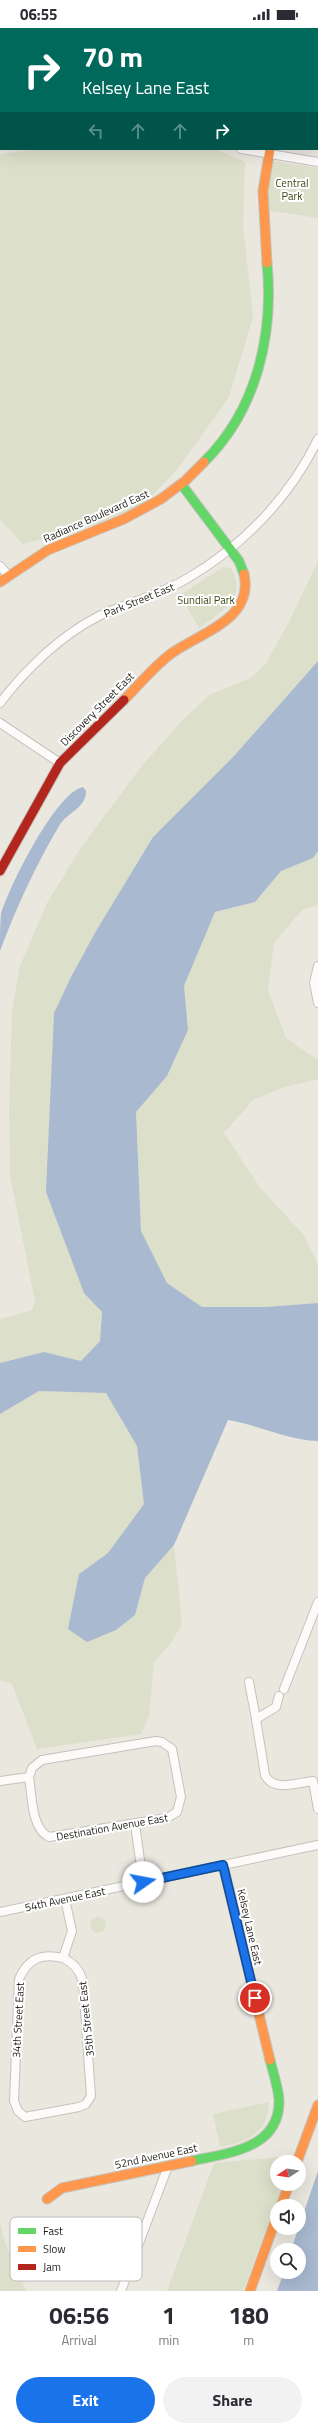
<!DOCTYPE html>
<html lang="en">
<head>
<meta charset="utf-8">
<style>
	:root { --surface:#fff; --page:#f2f2f3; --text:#2b2b33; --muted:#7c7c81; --accent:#1a73e8 }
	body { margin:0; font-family:"Titillium Web",sans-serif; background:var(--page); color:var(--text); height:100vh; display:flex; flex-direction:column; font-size:15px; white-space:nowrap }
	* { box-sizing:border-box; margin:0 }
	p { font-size:13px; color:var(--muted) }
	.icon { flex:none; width:22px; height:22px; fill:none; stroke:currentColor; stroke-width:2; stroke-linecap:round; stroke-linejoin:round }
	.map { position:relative; height:2263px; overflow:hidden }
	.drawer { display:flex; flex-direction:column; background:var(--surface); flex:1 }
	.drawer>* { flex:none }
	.top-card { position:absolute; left:0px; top:0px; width:318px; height:122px; box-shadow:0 4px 16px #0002; background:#00695c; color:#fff; overflow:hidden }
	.needle { width:26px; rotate:258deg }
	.buttons { position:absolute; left:270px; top:2127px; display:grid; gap:8px }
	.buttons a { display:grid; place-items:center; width:36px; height:36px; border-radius:50%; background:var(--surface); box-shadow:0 4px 16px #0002; font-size:20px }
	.pin { position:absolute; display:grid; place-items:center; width:34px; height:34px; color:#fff; margin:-17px; border:2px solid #fff; border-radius:50%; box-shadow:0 1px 4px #0007 }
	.me { position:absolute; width:44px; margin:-22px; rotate:78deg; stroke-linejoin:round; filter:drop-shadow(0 0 3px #0008) }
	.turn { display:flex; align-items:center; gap:14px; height:84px; padding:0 16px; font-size:18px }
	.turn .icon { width:52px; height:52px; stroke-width:2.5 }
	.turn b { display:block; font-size:28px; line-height:34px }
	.lanes { display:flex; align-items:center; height:38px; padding:0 16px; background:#0003; justify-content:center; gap:20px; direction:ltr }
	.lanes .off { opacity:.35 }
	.eta { display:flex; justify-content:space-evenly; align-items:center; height:68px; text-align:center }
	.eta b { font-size:24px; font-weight:700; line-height:28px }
	.primary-button { display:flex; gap:8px; margin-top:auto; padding:8px 16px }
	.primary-button a { flex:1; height:46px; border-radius:24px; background:var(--accent); color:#fff; font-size:16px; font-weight:700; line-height:46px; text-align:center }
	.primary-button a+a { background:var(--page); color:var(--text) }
	.status { display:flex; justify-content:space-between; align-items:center; height:28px; padding:0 20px; background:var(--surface); direction:ltr }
	.status svg { height:11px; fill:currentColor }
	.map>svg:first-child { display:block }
</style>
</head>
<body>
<div class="status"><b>06:55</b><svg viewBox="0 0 49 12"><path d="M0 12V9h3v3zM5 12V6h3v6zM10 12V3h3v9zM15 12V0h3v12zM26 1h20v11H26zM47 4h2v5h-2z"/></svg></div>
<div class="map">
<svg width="318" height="2263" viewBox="0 0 318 2263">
	<rect width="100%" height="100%" fill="#eae7df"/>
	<!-- green -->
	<g fill="#dcdfc9">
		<path d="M43 121H215L245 134 243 197 253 289 229 369 179 439 134 487 23 516 0 491V126Z"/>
		<path d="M270 133 318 140V190L265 182Z"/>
		<path d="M318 533V633L234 728 153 809 96 903 71 949 54 985 48 1122 84 1264 102 1284 100 1313 81 1333 44 1324 0 1335V1291L32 1282 35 1274 10 1147 9 1083 12 983 20 938 47 875 82 818 141 739 178 697 209 667 251 650 266 635 288 596Z"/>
		<path d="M223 539 231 540C248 571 221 584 199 600L180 567Z"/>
		<path d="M318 823V877L302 882 274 915 268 962 286 1010 318 1032V1051L282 1060 253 1072 224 1105 261 1161 304 1207 318 1237V1275L266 1279H202L167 1255 141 1203 136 1084 167 1048 188 1002 184 958 215 884 255 874 281 843 313 830Z"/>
		<path d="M39 1363 106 1365 137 1418 144 1476 108 1525 79 1546 135 1587 145 1550 174 1517 182 1596 171 1615 154 1634 149 1688 141 1706 37 1721 12 1656 0 1652V1386Z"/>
		<circle cx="98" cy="1897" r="8"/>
		<path d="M269 2074C267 2107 248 2113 220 2119L213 2086Z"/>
		<path d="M293 2128 291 2134H277V2156H283L243 2263H167L214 2135Z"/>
		<path d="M0 2194 4 2212 26 2263H0Z"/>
	</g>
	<!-- water -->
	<g fill="#a8b9d0">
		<path d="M318 633V823L313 830 281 843 255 874 215 884 184 958 188 1002 167 1048 136 1084 141 1203 167 1255 202 1279H266L318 1275V1413C287 1412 259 1397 228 1392L174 1517 145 1550 135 1587 116 1602 87 1614 68 1601 79 1546 108 1525 144 1476 137 1418 106 1365 39 1363 0 1386V1335L44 1324 81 1333 100 1313 102 1284 84 1265 46 1164 54 985 71 949 96 903 153 809 234 728Z"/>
		<path d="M83 759 86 763C86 781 67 784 59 798 36 837 16 880 0 923 0 912 0 896 1 886 9 859 56 764 83 759Z"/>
		<path d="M318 2143V2263H277L284 2244H299V2222H291Z"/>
	</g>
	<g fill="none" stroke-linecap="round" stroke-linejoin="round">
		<defs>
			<g id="street">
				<path d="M274 0V1"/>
				<path d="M284 0V1"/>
				<path d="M241 121 318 134"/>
				<path d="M0 538 8 547"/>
				<path d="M0 675C26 641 61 607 99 588 129 574 160 567 188 550 244 517 290 469 318 411"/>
				<path d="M0 695 60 735"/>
				<path d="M318 938 314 955 318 975"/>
				<path d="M249 1654 256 1691"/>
				<path d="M284 1661 318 1574"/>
				<path d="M279 1668 276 1679 256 1691 265 1747C273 1764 296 1755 313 1753L318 1781"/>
				<path d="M0 1753 29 1749 32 1740 42 1732 156 1713 162 1714 172 1721 181 1769 177 1784 167 1790 49 1809C31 1801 32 1766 29 1749"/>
				<path d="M135 1796 143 1854"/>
				<path d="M0 1884 318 1817"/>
				<path d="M63 1930C42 1925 28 1930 19 1951L14 2073 18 2083 25 2089 79 2079 86 2076 91 2068 83 1954C80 1942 74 1935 63 1930L72 1903 65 1871"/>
				<path d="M121 2263 168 2138"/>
			</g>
			<g id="fast">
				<path d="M204 434C257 382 274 306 267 235"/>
				<path d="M182 457 239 533 244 546"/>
				<path d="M192 2133C227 2125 281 2121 279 2071 278 2059 273 2044 270 2032"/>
			</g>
			<g id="slow">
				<path d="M267 235 263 163 270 121"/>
				<path d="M0 554 48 522 124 491 161 471 185 453 204 434"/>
				<path d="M124 672C139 657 154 638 172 625 202 604 254 591 244 546"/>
				<path d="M223 1837 270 2032"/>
				<path d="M297 2134 318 2077"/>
				<path d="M47 2171 62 2160 192 2133"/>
				<path d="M281 2178 289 2156"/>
				<path d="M250 2263 277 2188"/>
			</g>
			<path id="jam" d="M0 843 60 735 124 672"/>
		</defs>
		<!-- street casing -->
		<use href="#street" stroke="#c5c2bd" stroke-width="10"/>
		<!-- fast casing -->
		<use href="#fast" stroke="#c5c2bd" stroke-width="11"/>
		<!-- slow casing -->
		<use href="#slow" stroke="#c5c2bd" stroke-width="11"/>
		<!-- jam casing -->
		<use href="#jam" stroke="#c5c2bd" stroke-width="11"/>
		<!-- street -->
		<use href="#street" stroke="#fcfbfa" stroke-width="8"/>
		<!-- fast -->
		<use href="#fast" stroke="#63d668" stroke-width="9"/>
		<!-- slow -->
		<use href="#slow" stroke="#ff974d" stroke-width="9"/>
		<!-- jam -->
		<use href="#jam" stroke="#b3261e" stroke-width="9"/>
	</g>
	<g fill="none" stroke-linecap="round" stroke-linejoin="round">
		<defs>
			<path id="route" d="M143 1854 223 1837 255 1970"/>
		</defs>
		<!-- route casing -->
		<use href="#route" stroke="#114b97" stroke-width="10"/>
		<!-- route -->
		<use href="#route" stroke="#1a73e8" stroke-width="7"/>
	</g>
	<g text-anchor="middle" stroke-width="4" stroke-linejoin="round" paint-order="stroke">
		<!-- park labels -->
		<g font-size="11" fill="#3e4613" stroke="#fff">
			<text x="292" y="159">Central<tspan x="292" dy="13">Park</tspan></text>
			<text x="206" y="576">Sundial Park</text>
		</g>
		<!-- street labels -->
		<g font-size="11" fill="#1f1d18" stroke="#fff">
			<text transform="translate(96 488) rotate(-24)" y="4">Radiance Boulevard East</text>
			<text transform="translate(139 572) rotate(-22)" y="4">Park Street East</text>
			<text transform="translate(97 681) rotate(-45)" y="4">Discovery Street East</text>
			<text transform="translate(112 1799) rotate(-10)" y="4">Destination Avenue East</text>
			<text transform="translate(65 1871) rotate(-12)" y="4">54th Avenue East</text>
			<text transform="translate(250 1899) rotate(77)" y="4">Kelsey Lane East</text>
			<text transform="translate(86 1991) rotate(-96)" y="4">35th Street East</text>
			<text transform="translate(18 1992) rotate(-87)" y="4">34th Street East</text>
			<text transform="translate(156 2128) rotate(-12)" y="4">52nd Avenue East</text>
		</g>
	</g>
	<!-- legend -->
	<rect x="10" y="2189" width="132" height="64" rx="6" fill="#fff" stroke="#bcbbba" stroke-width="1"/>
	<rect x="18" y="2200" width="18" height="6" fill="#63d668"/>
	<rect x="18" y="2218" width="18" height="6" fill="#ff974d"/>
	<rect x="18" y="2236" width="18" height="6" fill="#b3261e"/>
	<g font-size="11" fill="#1f1d18">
		<text x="43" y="2207">Fast</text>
		<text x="43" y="2225">Slow</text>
		<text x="43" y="2243">Jam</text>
	</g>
</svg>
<div class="buttons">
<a><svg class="needle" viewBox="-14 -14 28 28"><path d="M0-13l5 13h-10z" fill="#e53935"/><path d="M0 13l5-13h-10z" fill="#7c7c81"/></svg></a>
<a><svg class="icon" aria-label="sound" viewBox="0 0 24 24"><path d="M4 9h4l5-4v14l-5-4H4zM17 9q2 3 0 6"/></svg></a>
<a><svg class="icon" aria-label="search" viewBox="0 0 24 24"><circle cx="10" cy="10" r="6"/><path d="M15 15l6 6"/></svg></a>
</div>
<div class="pin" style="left:255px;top:1970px;background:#d93025"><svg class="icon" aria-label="arrive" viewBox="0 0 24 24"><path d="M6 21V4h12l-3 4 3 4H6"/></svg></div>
<svg class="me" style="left:143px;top:1854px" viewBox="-20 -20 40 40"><circle r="19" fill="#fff"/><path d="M0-13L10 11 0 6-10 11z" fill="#1a73e8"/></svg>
<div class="top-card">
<div class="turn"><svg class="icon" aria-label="right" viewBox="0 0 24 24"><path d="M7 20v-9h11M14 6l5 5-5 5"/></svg><div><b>70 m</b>Kelsey Lane East</div></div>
<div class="lanes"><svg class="icon off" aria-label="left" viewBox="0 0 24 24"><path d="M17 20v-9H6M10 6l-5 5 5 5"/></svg><svg class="icon off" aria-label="ahead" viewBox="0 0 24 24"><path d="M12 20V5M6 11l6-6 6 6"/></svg><svg class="icon off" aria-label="ahead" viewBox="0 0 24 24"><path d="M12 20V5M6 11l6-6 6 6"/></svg><svg class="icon" aria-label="right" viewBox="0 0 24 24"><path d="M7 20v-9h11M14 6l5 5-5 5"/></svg></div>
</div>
</div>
<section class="drawer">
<div class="eta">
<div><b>06:56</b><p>Arrival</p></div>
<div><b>1</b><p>min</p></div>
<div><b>180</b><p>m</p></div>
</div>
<div class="primary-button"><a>Exit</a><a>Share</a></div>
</section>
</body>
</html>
